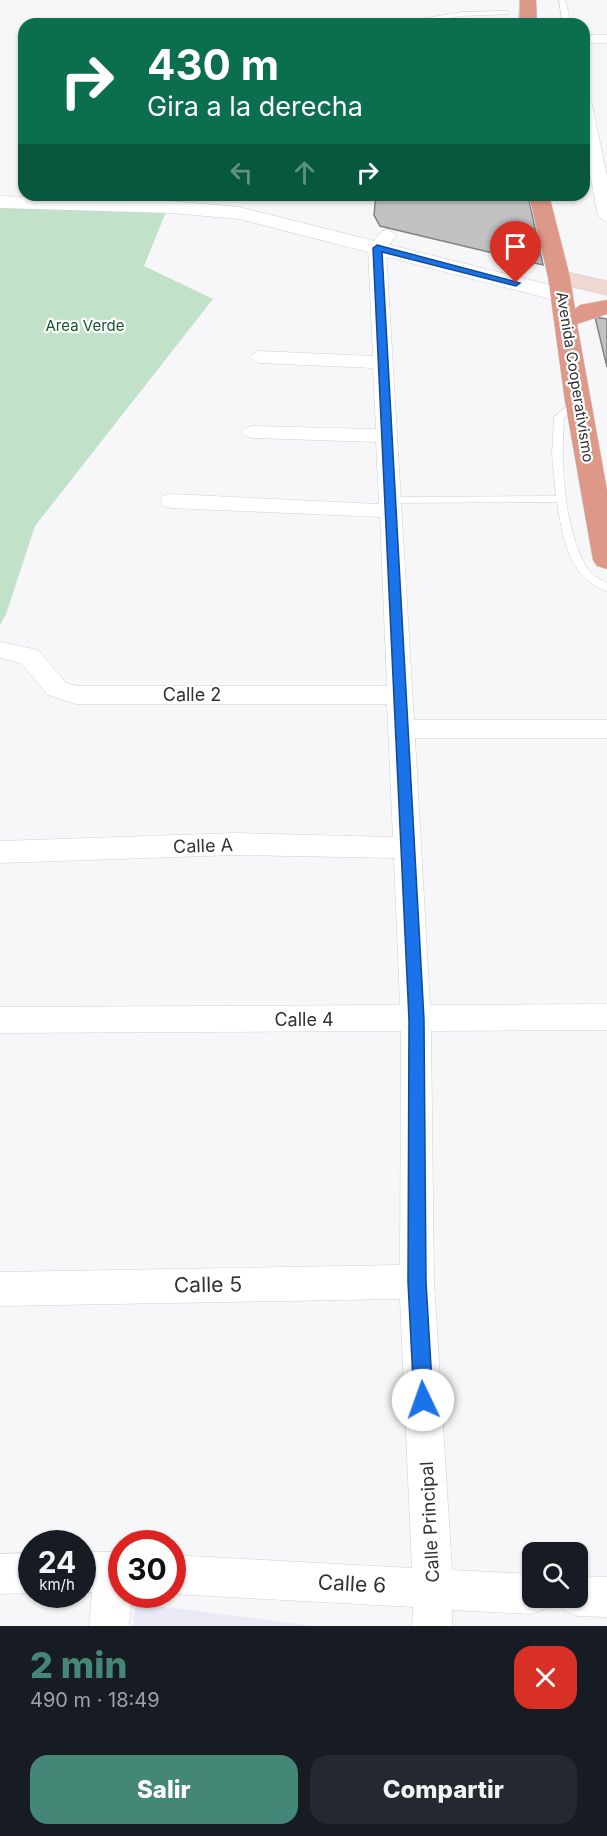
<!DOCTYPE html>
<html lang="es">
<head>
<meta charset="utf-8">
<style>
	:root { --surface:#171b24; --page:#242831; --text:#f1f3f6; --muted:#9ea1a6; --accent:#458777 }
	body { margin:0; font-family:Inter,sans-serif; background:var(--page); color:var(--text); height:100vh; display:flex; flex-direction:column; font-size:22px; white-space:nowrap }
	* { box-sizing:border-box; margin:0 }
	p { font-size:20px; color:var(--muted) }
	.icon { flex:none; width:33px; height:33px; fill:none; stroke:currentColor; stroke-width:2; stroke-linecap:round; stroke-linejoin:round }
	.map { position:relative; height:1626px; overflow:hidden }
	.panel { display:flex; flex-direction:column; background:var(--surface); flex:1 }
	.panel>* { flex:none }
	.hud { position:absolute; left:18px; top:18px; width:572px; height:183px; border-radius:18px; box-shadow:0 2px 4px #0004; background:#0b6e4f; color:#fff; overflow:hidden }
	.tools { position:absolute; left:522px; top:1542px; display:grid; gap:12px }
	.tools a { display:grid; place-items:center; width:66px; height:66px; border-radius:12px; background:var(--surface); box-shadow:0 2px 4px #0004; font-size:30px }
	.speed { position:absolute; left:18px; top:1530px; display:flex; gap:12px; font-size:30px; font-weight:700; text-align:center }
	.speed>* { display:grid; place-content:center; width:78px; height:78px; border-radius:50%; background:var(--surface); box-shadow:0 2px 4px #0004; line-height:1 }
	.speed small { font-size:15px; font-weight:400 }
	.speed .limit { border:9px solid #d22; background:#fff; color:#111 }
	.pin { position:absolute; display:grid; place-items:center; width:51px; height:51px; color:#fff; margin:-62px -26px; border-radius:50% 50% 50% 0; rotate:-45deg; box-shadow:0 0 6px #0007 }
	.pin .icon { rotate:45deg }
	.me { position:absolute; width:66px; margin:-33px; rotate:357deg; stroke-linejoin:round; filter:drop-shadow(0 0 4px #0008) }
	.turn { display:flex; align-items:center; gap:21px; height:126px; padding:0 30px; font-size:27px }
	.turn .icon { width:78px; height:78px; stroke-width:2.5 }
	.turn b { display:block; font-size:42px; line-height:51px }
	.lanes { display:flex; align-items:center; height:57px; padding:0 30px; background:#0003; justify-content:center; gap:30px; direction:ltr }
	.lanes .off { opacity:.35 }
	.round { display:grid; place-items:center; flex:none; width:63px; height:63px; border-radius:18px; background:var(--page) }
	.overview { display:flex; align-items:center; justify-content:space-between; height:102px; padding:0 30px }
	h1 { font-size:36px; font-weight:800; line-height:45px; color:var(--accent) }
	.action { display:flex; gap:12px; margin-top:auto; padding:12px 30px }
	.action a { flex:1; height:69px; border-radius:18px; background:var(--accent); color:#fff; font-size:24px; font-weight:800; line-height:69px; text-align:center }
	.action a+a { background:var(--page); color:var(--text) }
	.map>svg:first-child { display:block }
</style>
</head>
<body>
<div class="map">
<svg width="607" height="1626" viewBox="0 0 607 1626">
	<rect width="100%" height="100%" fill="#f7f7fa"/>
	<!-- built -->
	<path fill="#e9eaf5" d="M135 1603 314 1626H133Z"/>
	<!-- green -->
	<path fill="#c1e1c9" d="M0 208 166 212 144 266 213 299 35 526 6 614 0 625Z"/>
	<!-- building -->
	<g fill="#c2c2c5" stroke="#838386" stroke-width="1.5">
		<path d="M376 195H528L543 265 380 226 374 215Z"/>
		<path d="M595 317 607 319V367Z"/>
	</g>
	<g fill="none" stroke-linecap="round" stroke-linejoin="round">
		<defs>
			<g id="service">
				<path d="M559 0H565L571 24H563Z"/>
				<path d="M508 11 510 14 462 16 409 24H391L462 12Z"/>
				<path d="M577 398 582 401 564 418C561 462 563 530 588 569 593 576 600 579 607 583V591C570 580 562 536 557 502L390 503 385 500 390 497 556 496 552 454 554 417Z"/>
			</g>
			<g id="minor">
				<rect x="584" y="35" width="23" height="8"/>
				<path d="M584 99 592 104 607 176V222L598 217 584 141Z"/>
				<path d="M388 230 397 235 386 249 414 720H607V738H415L430 1005 607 1004V1030L431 1031 434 1282 452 1570 532 1574V1598H550L546 1608 532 1614 452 1610V1626H412L413 1607 172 1594V1555L412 1568 400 1299 0 1306V1272L400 1265 401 1031 0 1033V1007L400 1005 394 858 235 855 0 863V841L235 833 393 837 387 704H76L48 695 21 663 0 658V642L38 650 66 683 77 686H387L380 517 171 508 163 506 160 501 163 496 171 494 379 504 376 442 252 438 245 436 242 432 245 428 252 426 376 429 373 368 259 363 249 357 259 351 373 356 368 248 382 231Z"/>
				<path d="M82 1552H122V1594H132L129 1626H89L92 1592H82Z"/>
				<path d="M32 1553V1593L0 1594V1554Z"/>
				<path d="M578 1576 607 1577V1617L578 1616 564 1610 559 1598H578Z"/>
			</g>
			<path id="tertiary" d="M0 196 171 201 239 207 570 290 573 295 570 300 562 302 239 219 171 213 0 208Z"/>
			<path id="secondary" d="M559 270 607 281V295L551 282 548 277 551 272Z"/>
			<g id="trunk">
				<path d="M520 0H536L537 24H519Z"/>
				<path d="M529 195H549L570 277 575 309 580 305 607 300V314L577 324 607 490V569L597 566 593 560 565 401 548 277Z"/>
			</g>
		</defs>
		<!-- service casing -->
		<use href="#service" stroke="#cfcfd2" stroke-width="1"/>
		<!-- minor casing -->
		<use href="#minor" stroke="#cfcfd2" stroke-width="1"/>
		<!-- tertiary casing -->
		<use href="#tertiary" stroke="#cfcfd2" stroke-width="1"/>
		<!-- secondary casing -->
		<use href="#secondary" stroke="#cfcfd2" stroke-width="1"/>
		<!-- trunk casing -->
		<use href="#trunk" stroke="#d2d2d2" stroke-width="1"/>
		<!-- service -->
		<use href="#service" fill="#fff" fill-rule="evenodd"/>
		<!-- minor -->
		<use href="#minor" fill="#fff" fill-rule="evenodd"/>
		<!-- tertiary -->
		<use href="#tertiary" fill="#fff" fill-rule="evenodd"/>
		<!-- secondary -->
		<use href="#secondary" fill="#f2d8d3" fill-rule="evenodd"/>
		<!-- trunk -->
		<use href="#trunk" fill="#de9888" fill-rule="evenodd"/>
	</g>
	<!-- route -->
	<path fill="#1a73e8" stroke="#114b97" stroke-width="1.5" d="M377 245 520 283 516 286 382 252 424 1020 426 1282 433 1400 430 1406 423 1409 417 1406 414 1400 408 1282 409 1020 373 248Z"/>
	<g text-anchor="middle" stroke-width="4.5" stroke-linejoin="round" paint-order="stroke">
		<!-- far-park labels -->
		<g font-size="15" fill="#14562e" stroke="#fff">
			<text x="85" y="331">Area Verde</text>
		</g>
		<!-- far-street labels -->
		<g font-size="15" fill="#323234" stroke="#fff">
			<text transform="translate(575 377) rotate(81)" y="5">Avenida Cooperativismo</text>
		</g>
		<!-- street labels -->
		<g font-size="18" fill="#323234" stroke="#fff">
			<text x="192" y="701">Calle 2</text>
			<text transform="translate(203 846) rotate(-2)" y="6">Calle A</text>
			<text x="304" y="1026">Calle 4</text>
			<text transform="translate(430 1522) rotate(-93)" y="6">Calle Principal</text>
		</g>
		<!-- near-street labels -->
		<g font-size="21" fill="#323234" stroke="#fff">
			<text transform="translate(208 1285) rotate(-1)" y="7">Calle 5</text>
			<text transform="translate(352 1584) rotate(3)" y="7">Calle 6</text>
		</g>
	</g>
</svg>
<div class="tools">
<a><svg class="icon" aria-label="search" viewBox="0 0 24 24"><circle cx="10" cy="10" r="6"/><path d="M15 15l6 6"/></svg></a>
</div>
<div class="speed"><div>24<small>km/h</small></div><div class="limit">30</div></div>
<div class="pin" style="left:516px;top:283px;background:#d93025"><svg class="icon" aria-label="arrive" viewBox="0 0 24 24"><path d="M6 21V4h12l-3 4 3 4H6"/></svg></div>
<svg class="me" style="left:423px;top:1400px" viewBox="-20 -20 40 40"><circle r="19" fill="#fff"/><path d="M0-13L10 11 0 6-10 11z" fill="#1a73e8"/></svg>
<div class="hud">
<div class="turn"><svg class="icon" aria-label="right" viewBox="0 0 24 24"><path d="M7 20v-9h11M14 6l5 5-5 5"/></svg><div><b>430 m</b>Gira a la derecha</div></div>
<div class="lanes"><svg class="icon off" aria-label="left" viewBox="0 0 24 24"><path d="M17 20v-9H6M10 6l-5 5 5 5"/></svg><svg class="icon off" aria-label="ahead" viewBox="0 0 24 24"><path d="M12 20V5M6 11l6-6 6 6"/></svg><svg class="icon" aria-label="right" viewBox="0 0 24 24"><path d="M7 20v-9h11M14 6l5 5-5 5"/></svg></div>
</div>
</div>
<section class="panel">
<div class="overview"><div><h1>2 min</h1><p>490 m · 18:49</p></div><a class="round" style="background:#d93025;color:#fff"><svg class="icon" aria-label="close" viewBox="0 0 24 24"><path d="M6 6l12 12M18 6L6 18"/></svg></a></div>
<div class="action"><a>Salir</a><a>Compartir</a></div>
</section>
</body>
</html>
